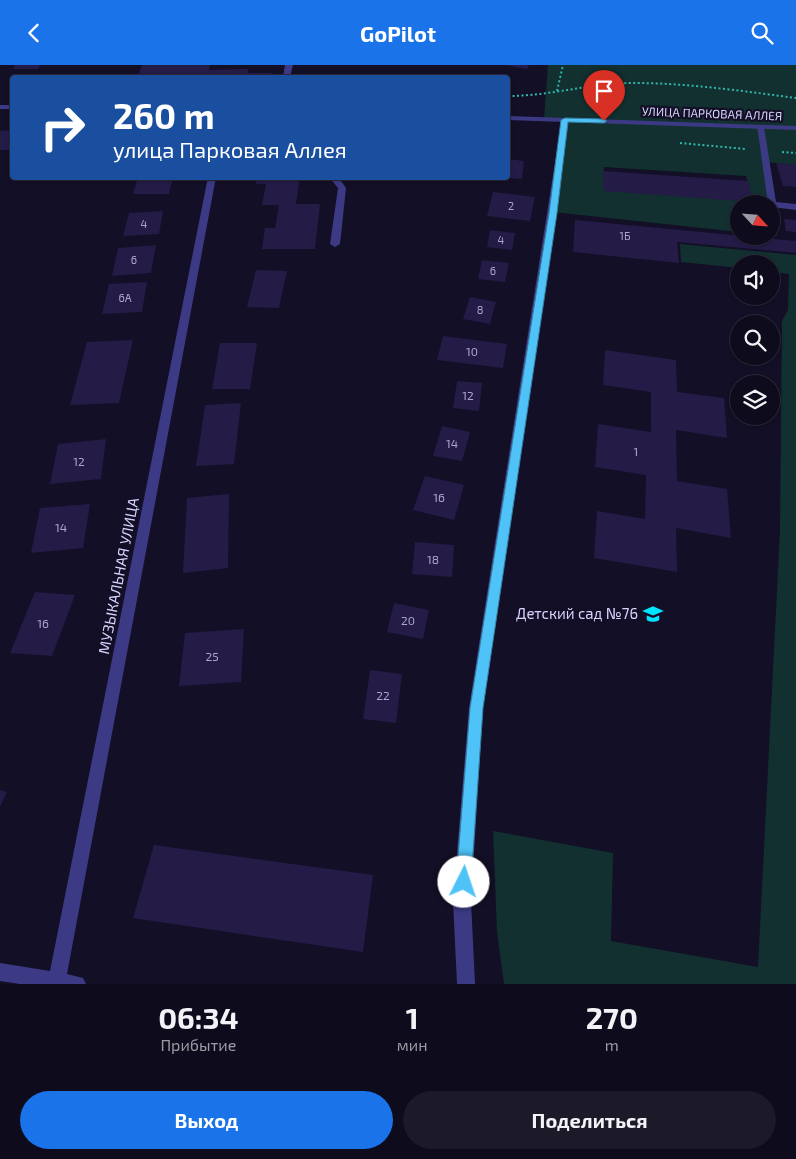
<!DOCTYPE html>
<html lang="ru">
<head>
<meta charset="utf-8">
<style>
	:root { --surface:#0e0b1c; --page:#1c1929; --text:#f1f3f6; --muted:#9b9ba3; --line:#2e2b3b; --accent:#1a73e8 }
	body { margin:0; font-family:"Exo 2",sans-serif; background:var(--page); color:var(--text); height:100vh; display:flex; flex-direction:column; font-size:19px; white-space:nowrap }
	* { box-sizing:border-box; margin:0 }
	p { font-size:16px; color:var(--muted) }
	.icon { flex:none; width:28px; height:28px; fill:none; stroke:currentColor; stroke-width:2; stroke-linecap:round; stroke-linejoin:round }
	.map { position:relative; height:919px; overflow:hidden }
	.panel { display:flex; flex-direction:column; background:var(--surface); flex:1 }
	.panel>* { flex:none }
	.guide { position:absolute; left:10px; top:10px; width:500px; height:105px; border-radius:5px; box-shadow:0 1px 4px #0004,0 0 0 1px var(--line); background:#1a4fa0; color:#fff; overflow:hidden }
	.needle { width:32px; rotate:116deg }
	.fabs { position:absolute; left:730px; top:130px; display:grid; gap:10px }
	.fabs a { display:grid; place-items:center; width:50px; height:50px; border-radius:50%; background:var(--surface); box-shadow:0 1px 4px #0004,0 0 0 1px var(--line); font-size:25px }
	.pin { position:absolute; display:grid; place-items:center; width:42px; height:42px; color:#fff; margin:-51px -21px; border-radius:50% 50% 50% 0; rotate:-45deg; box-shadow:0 0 5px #0007 }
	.pin .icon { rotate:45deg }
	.me { position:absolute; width:55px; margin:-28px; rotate:4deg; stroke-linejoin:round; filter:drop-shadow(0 0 4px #0008) }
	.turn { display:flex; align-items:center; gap:18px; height:105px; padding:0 20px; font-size:22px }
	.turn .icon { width:65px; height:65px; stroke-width:2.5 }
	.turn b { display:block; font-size:35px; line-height:42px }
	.eta { display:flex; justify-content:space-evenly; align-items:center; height:85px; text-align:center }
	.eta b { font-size:30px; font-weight:700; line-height:35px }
	.button { display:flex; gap:10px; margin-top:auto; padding:10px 20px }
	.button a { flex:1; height:58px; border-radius:30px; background:var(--accent); color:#fff; font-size:20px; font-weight:700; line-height:58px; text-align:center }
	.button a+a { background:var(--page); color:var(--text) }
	header { display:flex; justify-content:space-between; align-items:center; height:65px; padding:0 20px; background:var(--accent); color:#fff; font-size:22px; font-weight:700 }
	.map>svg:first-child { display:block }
</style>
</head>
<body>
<header><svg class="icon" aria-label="back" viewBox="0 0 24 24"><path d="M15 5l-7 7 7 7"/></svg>GoPilot<svg class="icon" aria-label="search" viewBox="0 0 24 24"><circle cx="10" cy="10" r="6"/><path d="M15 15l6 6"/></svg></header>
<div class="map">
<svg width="796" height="919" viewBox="0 0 796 919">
	<rect width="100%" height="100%" fill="#130f26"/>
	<!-- green -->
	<g fill="#12302f" fill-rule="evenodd">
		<path d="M548 0H796V100L764 97 777 171 771 170V139H739V167L553 147 565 55 544 54ZM604 102 746 111 753 136 604 125Z"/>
		<path d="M680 179 796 190V919H504L497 867 493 766 613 788 611 876 758 902 780 466 782 256 788 245 789 209 771 207V199H739V203L681 197Z"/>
	</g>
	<!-- building -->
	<g fill="#241b47">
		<path d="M15 0H40L38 4H13Z"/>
		<path d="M142 0H210L209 5 248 4V8H272L271 12H138Z"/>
		<path d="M505 0H529L527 4Z"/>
		<path d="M12 65V85H0V66Z"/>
		<path d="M508 94 524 96 522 114 508 113Z"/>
		<path d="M776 98 796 100V122L783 121Z"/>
		<path d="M603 106 748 116 753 137 604 126Z"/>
		<path d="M138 112H173L169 129H133Z"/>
		<path d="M257 112H300L296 139H320L315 184H262L265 163H275L279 140H262L266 119H256Z"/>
		<path d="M493 127 535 132 530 156 487 151Z"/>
		<path d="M163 146 159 169 123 171 129 148Z"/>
		<path d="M784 154 796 155V167L786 166Z"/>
		<path d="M575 155 796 176V188L677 177 679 198 573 187Z"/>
		<path d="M490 165 515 168 512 185 487 182Z"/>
		<path d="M156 180 151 208 112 211 118 183Z"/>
		<path d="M482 195 509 198 505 217 478 214Z"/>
		<path d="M256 205 287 206 279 243 247 242Z"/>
		<path d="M147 217 142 247 102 249 109 219Z"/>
		<path d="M470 232 496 237 490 259 463 254Z"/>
		<path d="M443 271 507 279 503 303 437 295Z"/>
		<path d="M133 275 119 338 70 340 87 277Z"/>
		<path d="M220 278H257L250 324H212Z"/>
		<path d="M605 285 676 295 677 327 724 333 727 373 676 365 677 416 727 424 731 473 676 463 677 507 594 493 597 446 645 454 646 410 595 402 598 359 651 367V327L603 320Z"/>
		<path d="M457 316 482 318 479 346 453 343Z"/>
		<path d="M241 338 234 399 196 401 205 340Z"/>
		<path d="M442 361 470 367 462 396 433 391Z"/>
		<path d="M106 374 101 414 50 419 58 379Z"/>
		<path d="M425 411 464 420 454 455 413 445Z"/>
		<path d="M229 429 228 503 183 508 187 433Z"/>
		<path d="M90 439 83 483 31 488 40 443Z"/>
		<path d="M415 477 454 480 452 512 412 509Z"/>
		<path d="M35 527 75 530 52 591 10 588Z"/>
		<path d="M394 538 429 545 423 574 387 567Z"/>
		<path d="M244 564 241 617 179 621 185 568Z"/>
		<path d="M370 605 402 609 396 658 363 654Z"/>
		<path d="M0 725 7 727 0 742Z"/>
		<path d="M154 780 373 810 363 887 133 853Z"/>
	</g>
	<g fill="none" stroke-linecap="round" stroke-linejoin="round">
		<!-- path -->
		<g stroke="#2fb8b0" stroke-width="2" stroke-dasharray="2 2.5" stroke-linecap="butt">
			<path d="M557 26 563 0"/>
			<path d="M508 31C550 31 591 18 633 18 688 18 742 26 796 33"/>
			<path d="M680 78 746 84"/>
			<path d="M782 87 796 88"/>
		</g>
		<!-- service -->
		<g fill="#3d3a85" fill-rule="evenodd">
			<path d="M285 0H293L290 12H283Z"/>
			<path d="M329 112H338L346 123 340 179 335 182 330 179 338 123Z"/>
		</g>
		<!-- minor -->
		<g fill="#3d3a85" fill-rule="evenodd">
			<path d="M562 53 569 55 557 147 483 643 471 836 475 919H457L453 836 469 643Z"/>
			<path d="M757 60 764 62 776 137 796 139V145L772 142 771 139H768Z"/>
			<path d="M208 112H216L67 909 83 913 86 919H20L0 916V898L50 906Z"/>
		</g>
		<!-- tertiary -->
		<g fill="#3d3a85" fill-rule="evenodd">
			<rect x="0" y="40" width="12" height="4"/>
			<path d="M508 51 796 61V65L508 55Z"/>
		</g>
	</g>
	<!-- route -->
	<path fill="#4fc3f7" stroke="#337fa1" d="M565 53 604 54 607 56 604 58 568 57 557 148 483 643 471 817 469 822 464 824 458 822 456 817 470 643 549 148 561 55Z"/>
	<!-- icons -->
	<defs>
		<symbol id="school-bare" viewBox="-9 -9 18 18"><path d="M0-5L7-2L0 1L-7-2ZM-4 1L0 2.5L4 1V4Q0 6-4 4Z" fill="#00e5ff" stroke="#130f26" stroke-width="2.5" paint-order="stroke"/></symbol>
	</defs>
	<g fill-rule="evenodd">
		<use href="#school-bare" x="639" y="535" width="28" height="28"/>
	</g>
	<g text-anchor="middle" stroke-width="4.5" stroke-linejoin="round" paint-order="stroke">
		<!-- far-number labels -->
		<g font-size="11" fill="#aca6d1">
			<text x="511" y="145">2</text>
			<text x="144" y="163">4</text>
			<text x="625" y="175">1Б</text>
			<text x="501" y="179">4</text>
			<text x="134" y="199">6</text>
			<text x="493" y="210">6</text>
			<text x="125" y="237">6А</text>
			<text x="480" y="249">8</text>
		</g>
		<!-- far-street labels -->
		<g font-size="12" fill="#d9d4ff" stroke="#130f26">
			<text transform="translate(712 49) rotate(2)" y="4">УЛИЦА ПАРКОВАЯ АЛЛЕЯ</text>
		</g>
		<!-- number labels -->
		<g font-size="12" fill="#aca6d1">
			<text x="472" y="291">10</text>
			<text x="468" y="335">12</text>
			<text x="452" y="383">14</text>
			<text x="636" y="391">1</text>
			<text x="79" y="401">12</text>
			<text x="439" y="437">16</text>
			<text x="61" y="467">14</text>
			<text x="433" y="499">18</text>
			<text x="408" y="560">20</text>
			<text x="43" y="563">16</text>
			<text x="212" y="596">25</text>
			<text x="383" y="635">22</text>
		</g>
		<!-- street labels -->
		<g font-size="15" fill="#d9d4ff" stroke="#130f26">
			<text transform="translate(119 511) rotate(-79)" y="5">МУЗЫКАЛЬНАЯ УЛИЦА</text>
		</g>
		<!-- poi labels -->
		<g font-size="15" fill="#d9d4ff" stroke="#130f26" text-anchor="end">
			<text x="638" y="554">Детский сад №76</text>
		</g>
	</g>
</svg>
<div class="fabs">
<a><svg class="needle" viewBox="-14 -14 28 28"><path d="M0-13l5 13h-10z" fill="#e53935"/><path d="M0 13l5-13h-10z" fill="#9b9ba3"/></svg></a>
<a><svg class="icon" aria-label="sound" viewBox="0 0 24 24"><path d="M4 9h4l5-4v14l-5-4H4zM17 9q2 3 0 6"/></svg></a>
<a><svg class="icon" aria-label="search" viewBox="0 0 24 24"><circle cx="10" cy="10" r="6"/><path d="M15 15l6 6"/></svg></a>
<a><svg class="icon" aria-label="layers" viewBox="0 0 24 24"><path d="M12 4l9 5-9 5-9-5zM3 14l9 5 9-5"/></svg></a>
</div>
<div class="pin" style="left:604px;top:56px;background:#d93025"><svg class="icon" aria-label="arrive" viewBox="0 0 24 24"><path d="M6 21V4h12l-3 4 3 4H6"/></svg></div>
<svg class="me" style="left:464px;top:817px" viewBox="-20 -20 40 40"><circle r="19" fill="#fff"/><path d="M0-13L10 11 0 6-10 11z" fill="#4fc3f7"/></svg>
<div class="guide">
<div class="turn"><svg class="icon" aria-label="right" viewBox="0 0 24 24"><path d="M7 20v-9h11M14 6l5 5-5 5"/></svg><div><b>260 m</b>улица Парковая Аллея</div></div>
</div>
</div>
<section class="panel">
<div class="eta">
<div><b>06:34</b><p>Прибытие</p></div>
<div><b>1</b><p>мин</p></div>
<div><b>270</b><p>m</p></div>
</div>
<div class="button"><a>Выход</a><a>Поделиться</a></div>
</section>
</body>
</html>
